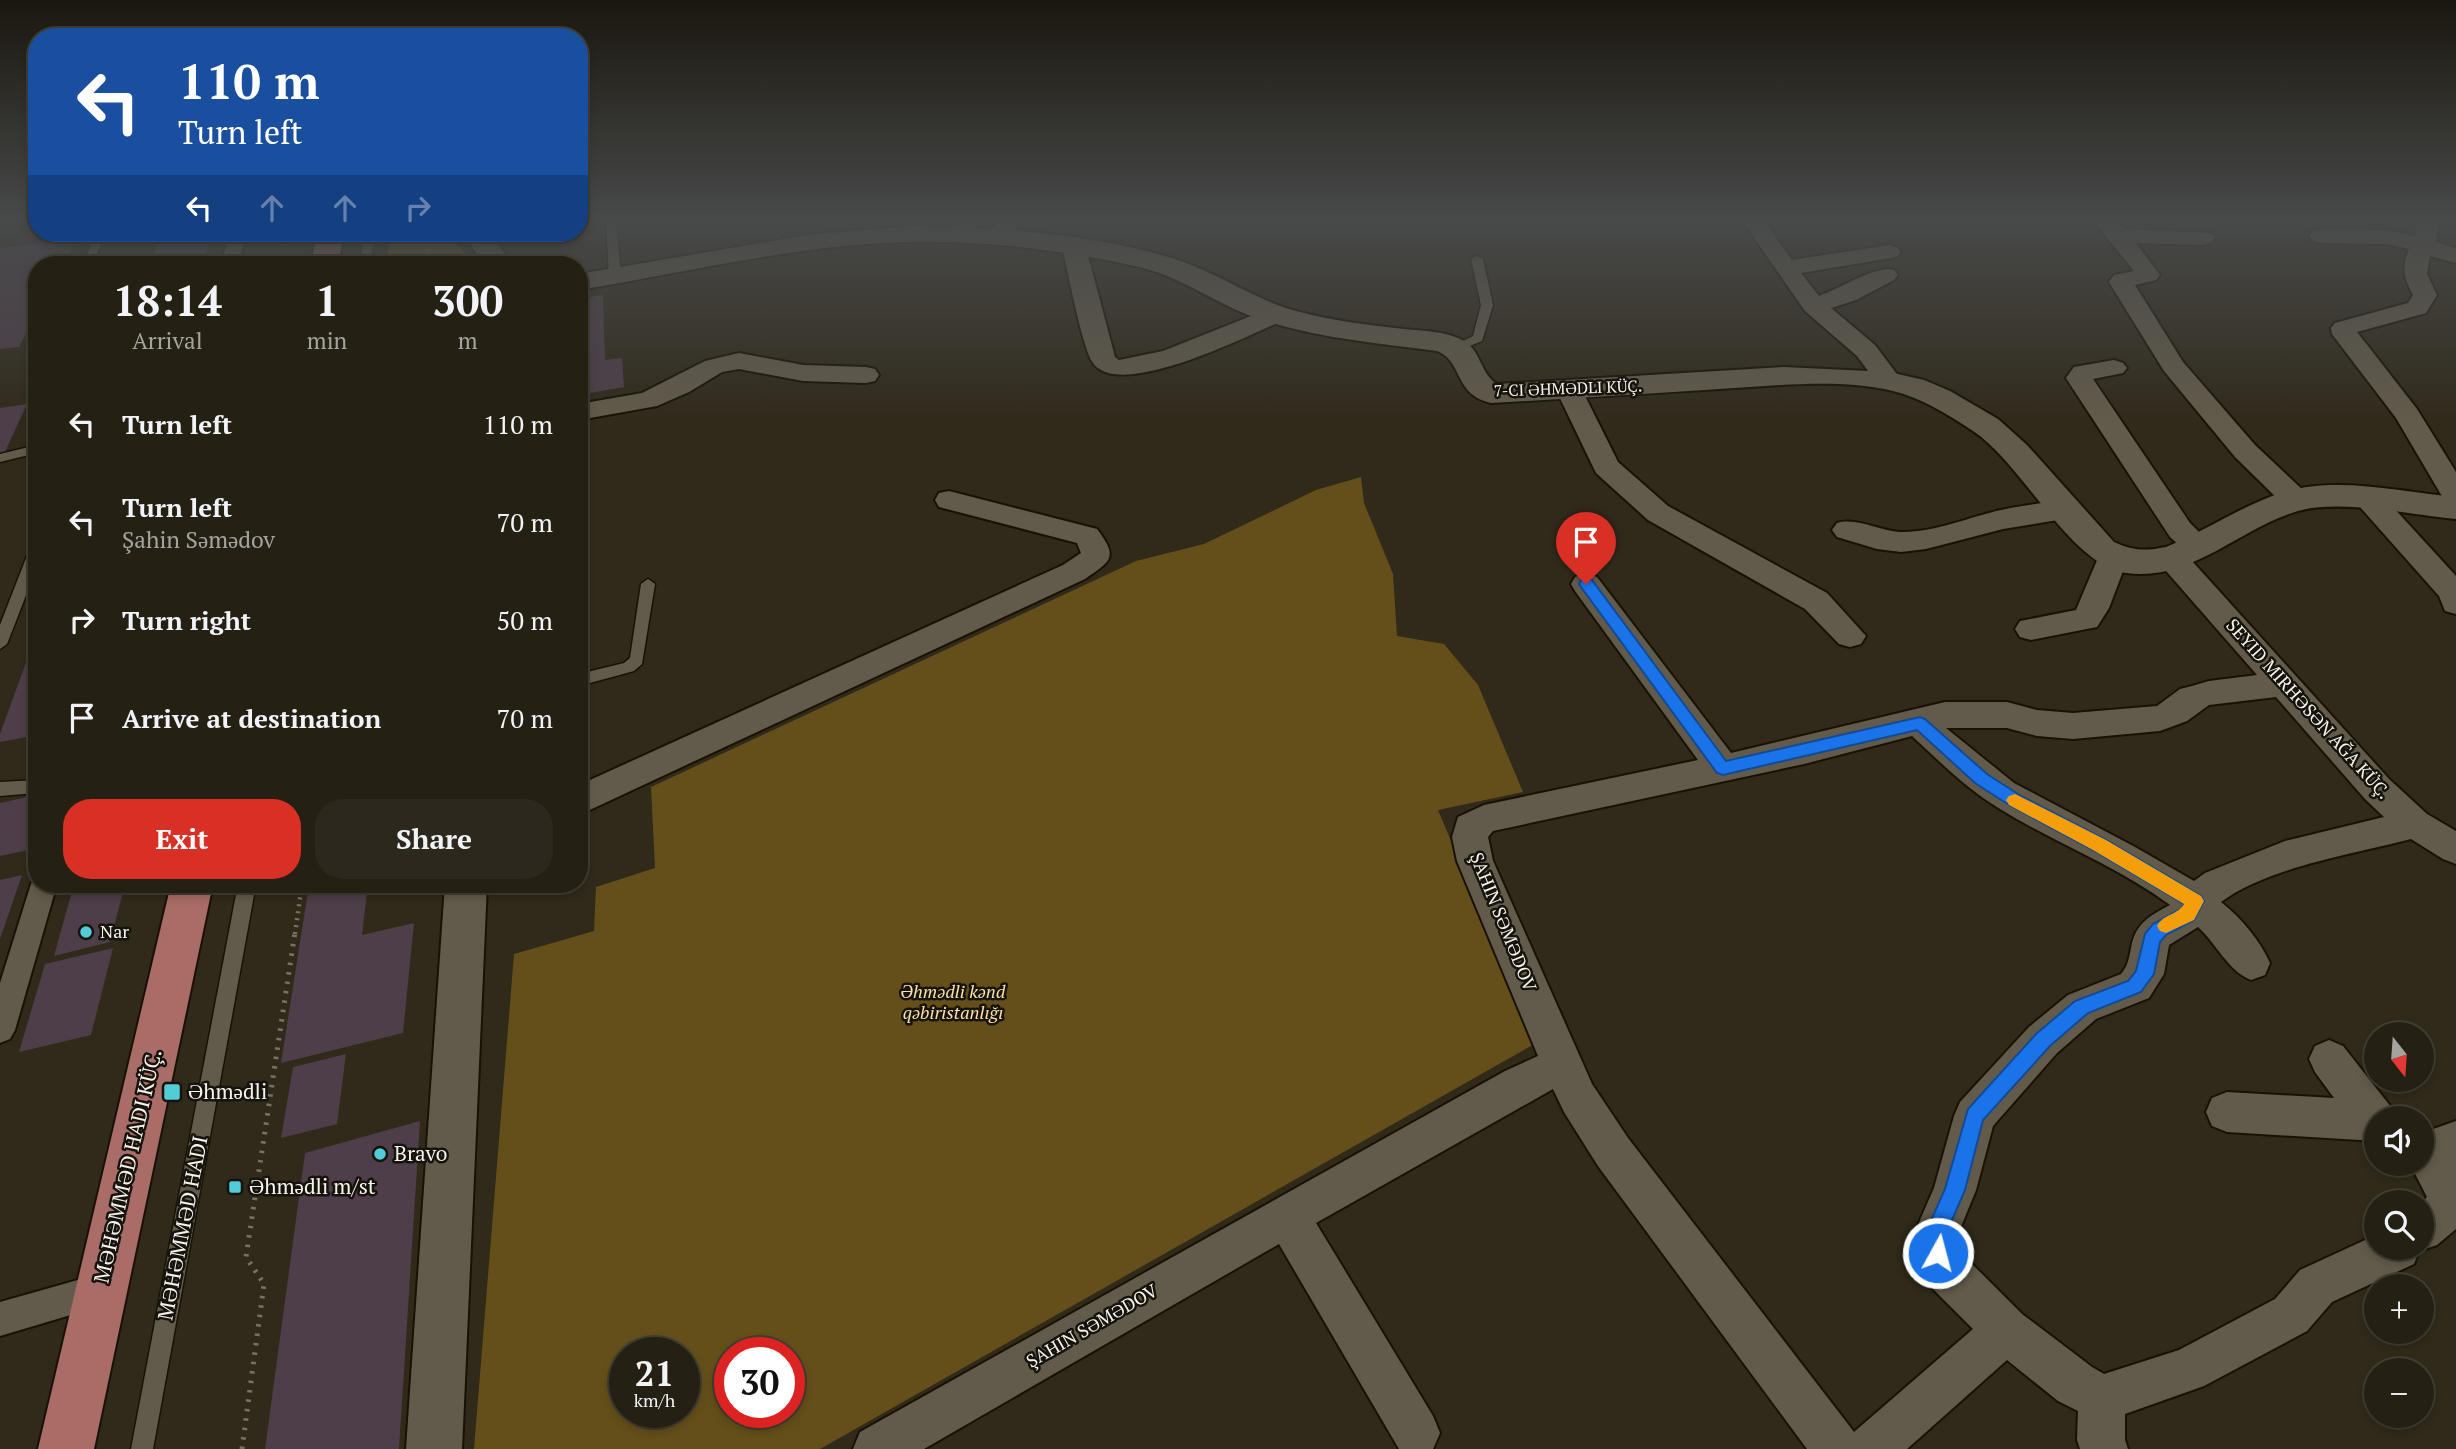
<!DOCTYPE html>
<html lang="en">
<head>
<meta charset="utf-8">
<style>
	:root { --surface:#242014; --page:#2c281d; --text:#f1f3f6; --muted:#a3a3a0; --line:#413e34; --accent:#d93025 }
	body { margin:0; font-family:"PT Serif",serif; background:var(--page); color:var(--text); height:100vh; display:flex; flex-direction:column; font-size:26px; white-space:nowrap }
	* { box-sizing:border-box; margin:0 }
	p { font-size:23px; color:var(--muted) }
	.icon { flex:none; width:38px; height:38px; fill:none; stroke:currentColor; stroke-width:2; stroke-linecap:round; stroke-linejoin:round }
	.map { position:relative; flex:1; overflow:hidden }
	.details { position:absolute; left:28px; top:256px; width:560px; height:637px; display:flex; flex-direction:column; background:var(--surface); border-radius:28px; box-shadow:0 4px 10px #0003,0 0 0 2px var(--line) }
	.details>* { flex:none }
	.guide { position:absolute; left:28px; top:28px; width:560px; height:214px; border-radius:28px; box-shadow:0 4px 10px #0003,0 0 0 2px var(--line); background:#1a4fa0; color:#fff; overflow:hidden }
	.needle { width:46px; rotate:163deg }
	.buttons { position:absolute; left:2364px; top:1022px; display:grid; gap:14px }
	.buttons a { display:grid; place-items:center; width:70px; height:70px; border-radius:50%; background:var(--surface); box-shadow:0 4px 10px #0003,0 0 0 2px var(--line); font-size:35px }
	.speed { position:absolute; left:609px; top:1337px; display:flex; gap:14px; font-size:35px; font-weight:700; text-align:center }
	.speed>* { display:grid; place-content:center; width:91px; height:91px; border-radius:50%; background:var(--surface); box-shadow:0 4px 10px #0003,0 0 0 2px var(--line); line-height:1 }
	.speed small { font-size:18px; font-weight:400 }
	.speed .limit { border:10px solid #d22; background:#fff; color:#111 }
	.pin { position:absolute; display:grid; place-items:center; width:60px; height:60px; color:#fff; margin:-72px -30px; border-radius:50% 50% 50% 0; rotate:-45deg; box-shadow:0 0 7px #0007 }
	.pin .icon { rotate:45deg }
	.me { position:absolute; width:77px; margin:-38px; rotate:7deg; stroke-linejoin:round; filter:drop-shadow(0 0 5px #0008) }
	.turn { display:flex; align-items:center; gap:24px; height:147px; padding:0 35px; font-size:32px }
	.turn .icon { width:91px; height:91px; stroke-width:2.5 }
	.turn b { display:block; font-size:49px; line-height:60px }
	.lanes { display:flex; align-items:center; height:66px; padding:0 35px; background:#0003; justify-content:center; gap:35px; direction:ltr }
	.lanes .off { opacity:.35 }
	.eta { display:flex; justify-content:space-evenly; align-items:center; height:119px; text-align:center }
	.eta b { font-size:42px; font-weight:700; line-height:49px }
	.action { display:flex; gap:14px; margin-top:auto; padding:14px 35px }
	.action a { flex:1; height:80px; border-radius:28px; background:var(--accent); color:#fff; font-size:28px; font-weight:700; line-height:80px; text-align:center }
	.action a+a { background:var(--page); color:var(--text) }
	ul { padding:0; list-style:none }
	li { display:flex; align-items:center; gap:21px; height:98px; padding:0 35px }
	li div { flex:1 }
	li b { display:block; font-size:26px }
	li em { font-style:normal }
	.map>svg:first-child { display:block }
</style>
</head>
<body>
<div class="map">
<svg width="2456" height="1449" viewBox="0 0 2456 1449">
	<rect width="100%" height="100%" fill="#302a1b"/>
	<!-- green -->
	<g fill="#644f1a" fill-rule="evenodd">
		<path d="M391 233H448L474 264H386Z"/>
		<path d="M1361 477 1364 503 1393 574 1397 636 1444 644 1478 685 1523 792 1438 810 1536 1043 820 1449H474L514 954 594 931 596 887 655 868 651 787 1136 561 1204 544 1316 490ZM625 1353H684V1412H625ZM730 1353H789V1412H730Z"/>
	</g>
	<!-- building -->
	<g fill="#4d3e49">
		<path d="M161 233H212L202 264H150Z"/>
		<path d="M282 233H302L300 242 280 245Z"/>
		<path d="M77 239 63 264H37V313L19 347 0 349V248Z"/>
		<path d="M274 256 271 264H248L250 259Z"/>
		<path d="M603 295 605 360 622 358 624 387 579 395V299Z"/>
		<path d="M27 404 5 452 0 453V408Z"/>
		<path d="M37 632V735L0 742V734Z"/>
		<path d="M37 795V823L28 850 0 856V803Z"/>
		<path d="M22 875 0 939V880Z"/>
		<path d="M74 884H125L110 942 54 956Z"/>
		<path d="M317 884H368L362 935 414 923 403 1033 281 1063 309 885Z"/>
		<path d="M113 948 91 1035 19 1052 45 964Z"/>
		<path d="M346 1054 337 1124 281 1138 293 1067Z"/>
		<path d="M420 1121 399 1449H265L305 1153Z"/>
	</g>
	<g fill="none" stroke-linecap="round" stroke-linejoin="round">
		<defs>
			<g id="service">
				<path d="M0 219H30L25 222 0 225Z"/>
				<path d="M606 219H616L621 276 615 279 609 276Z"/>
				<path d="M97 233H107L92 264H82Z"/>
				<path d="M365 233H375L370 264H359Z"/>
				<path d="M1477 256 1483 259 1493 305 1482 341 1457 351 1451 347 1473 336 1481 305 1471 259Z"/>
				<path d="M37 445V453L0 462V454Z"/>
				<path d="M37 543V567L7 644 0 649V625L30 548Z"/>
				<path d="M648 579 655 584 642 664 634 671 579 686V674L624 663 630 658 641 584Z"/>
				<path d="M37 780V793L0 796V782Z"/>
				<path d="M238 884H256L153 1449H131Z"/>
			</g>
			<g id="pedestrian">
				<path d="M231 233H247L238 264H220Z"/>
				<path d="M37 875V884H57L15 1030 10 1039 0 1043V983L31 884Z"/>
				<path d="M99 1274 111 1279 116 1291 111 1303 0 1336V1302Z"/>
			</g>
			<g id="minor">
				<path d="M954 219H976V236L972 241H956L952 236Z"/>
				<path d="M999 219H1021L1007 244H991L987 239Z"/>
				<path d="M1741 219H1763L1792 260 1889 245 1897 247 1901 252 1897 257 1801 273 1819 296C1840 289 1875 265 1894 270L1898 275 1894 280 1856 300 1831 308 1875 345 1902 381 1898 387 1889 389 1880 387 1857 356 1805 311Z"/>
				<path d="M2092 219H2115L2124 229 2211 233 2215 238 2211 243 2203 245 2136 243 2160 275 2156 280 2135 285 2183 362 2255 445 2306 493 2310 500 2306 507 2296 509 2286 507 2235 457 2164 371 2109 282 2114 275 2134 271Z"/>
				<path d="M2417 219H2439L2436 242 2456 248V263L2430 256 2427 274 2437 295 2426 313 2357 332 2417 409 2456 472V505L2446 503 2396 418 2332 334 2331 328 2335 323 2408 303 2413 295C2404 278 2401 268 2409 249L2386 244 2321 243 2313 241 2309 236 2313 231 2321 229 2386 230 2415 236Z"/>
				<path d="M1074 241 1082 243 1086 248 1115 357 1119 360 1163 351 1266 310 1275 308 1284 310 1287 315 1284 320C1249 335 1120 401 1093 363 1082 348 1068 270 1062 248L1066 243Z"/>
				<path d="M739 353 803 365 866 367 875 369 879 375 875 381 866 383 803 381 739 369 722 372 689 392 657 406 579 420V404L642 393 705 361Z"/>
				<path d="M2114 360 2123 363 2127 368 2123 373 2093 379 2190 523 2213 546 2208 553C2190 558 2183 549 2170 537L2066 378 2074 367Z"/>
				<path d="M1569 382 1578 384 1582 390 1618 462 1668 506 1827 593 1866 636 1861 644 1850 647 1839 644 1805 609 1648 520 1596 473 1556 390 1560 384Z"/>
				<path d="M949 491 1097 529C1119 558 1111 561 1085 579L579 815V785L1063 565 1081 553 1077 543 939 507 935 500 939 493Z"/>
				<path d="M2370 491 2380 493 2456 576V614L2445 611 2439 596 2360 507 2356 500 2360 493Z"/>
				<path d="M2066 500 2076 503 2080 510 2076 517 2003 529 1926 549 1901 552 1877 549 1837 537 1832 530 1837 523C1857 517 1879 531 1900 532 1934 533 1969 517 2001 510 2022 505 2045 503 2066 500Z"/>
				<path d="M2171 547 2182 550 2389 779 2427 814 2456 831V864L2443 859 2411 839C2354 854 2268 867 2221 902 2242 919 2259 939 2270 963L2265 975 2251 980C2228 971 2216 943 2198 927L2169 945 2164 974 2149 998 2096 1019 2057 1053 1993 1126 1976 1190 1958 1234 1960 1248 1965 1257 2022 1314 2092 1367 2104 1374 2179 1350 2275 1299 2300 1270 2376 1235V1248H2422V1202L2427 1197 2410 1164H2422V1133L2456 1121V1229L2437 1245 2419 1251 2414 1264 2332 1302 2307 1331 2204 1386 2125 1414V1440L2128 1449H2080L2077 1440 2078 1411 2058 1401 2007 1360 1907 1449H1807L1598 1166 1564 1112 1553 1089 1316 1223 1433 1416 1440 1433 1433 1449H1399L1279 1244 924 1449H853L860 1432 1505 1071 1538 1056 1457 861 1452 837 1458 817 1484 805 1698 760 1575 591 1571 584 1575 577 1586 573 1597 577 1731 753 1945 702H2007L2037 710 2073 713 2157 706 2180 689 2192 686 2209 681 2257 675 2160 564 2156 557 2160 550ZM2276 697 2365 799 2384 817 2285 841 2205 873 2194 881 2135 847 2014 783 1946 728H2007L2037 736 2073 739 2160 731 2187 721 2209 705ZM1912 736C1940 762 1967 789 2000 809 2055 843 2117 866 2170 905 2149 916 2135 924 2131 948 2129 958 2128 966 2121 974L2068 995 2029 1027 1960 1102 1954 1116 1934 1188 1914 1234 1916 1253 1933 1289 1973 1329 1854 1432 1628 1138 1592 1084 1493 861 1488 837 1493 831 1804 764Z"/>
				<path d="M2113 548 2124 551 2128 558 2109 608 2097 627 2031 640 2020 637 2015 629 2020 621 2076 610 2098 558 2102 551Z"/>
				<path d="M2329 1040 2343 1046 2391 1107 2396 1118H2376V1141L2227 1132 2212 1126 2206 1112 2212 1098 2227 1092 2334 1098 2315 1072 2309 1059 2315 1046Z"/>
			</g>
			<path id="tertiary" d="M911 226C994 227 1098 234 1178 260 1220 274 1256 301 1300 312 1334 321 1369 325 1404 329 1423 331 1445 331 1462 340 1481 349 1480 374 1497 384L1784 367 1889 372 1924 380 1950 391 1998 419 2027 445 2114 542C2133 551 2146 551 2166 547 2206 531 2242 505 2284 492 2338 476 2401 492 2456 497V519C2412 515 2340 499 2298 511 2239 528 2192 582 2126 573 2070 565 2023 464 1973 431 1949 415 1922 398 1893 391 1838 378 1775 386 1719 389 1643 394 1567 399 1491 403 1453 394 1464 362 1437 351 1377 343 1314 338 1256 318 1214 303 1179 275 1135 266 1053 248 966 238 882 243 780 249 680 273 579 290V274L807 235Z"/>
			<g id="secondary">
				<path d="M463 233H491L511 264H483Z"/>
				<path d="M445 884H487L462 1449H406Z"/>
			</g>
			<g id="primary">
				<path d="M318 233H344L338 264H310Z"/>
				<path d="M171 884H213L94 1449H38Z"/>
			</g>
		</defs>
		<!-- service casing -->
		<use href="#service" stroke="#181205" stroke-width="3"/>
		<!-- pedestrian casing -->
		<use href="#pedestrian" stroke="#181205" stroke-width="4"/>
		<!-- minor casing -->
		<use href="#minor" stroke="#181205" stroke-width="4"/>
		<!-- tertiary casing -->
		<use href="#tertiary" stroke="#181205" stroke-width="4"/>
		<!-- secondary casing -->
		<use href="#secondary" stroke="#181205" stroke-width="4"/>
		<!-- primary casing -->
		<use href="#primary" stroke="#181205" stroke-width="4"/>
		<!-- path-far2 -->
		<path stroke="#777265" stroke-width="3.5" stroke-dasharray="2 4.5" stroke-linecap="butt" d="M426 264 429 233"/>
		<!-- path-far1 -->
		<path stroke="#777265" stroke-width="4.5" stroke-dasharray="2 5" stroke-linecap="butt" d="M295 934 302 884"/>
		<!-- path -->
		<path stroke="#777265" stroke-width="5" stroke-dasharray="2.5 7" stroke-linecap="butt" d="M242 1449 264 1284 246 1257 295 932"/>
		<!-- service -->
		<use href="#service" fill="#625b4b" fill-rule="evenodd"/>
		<!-- pedestrian -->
		<use href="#pedestrian" fill="#625b4b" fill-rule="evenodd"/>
		<!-- minor -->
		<use href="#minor" fill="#625b4b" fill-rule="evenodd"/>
		<!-- tertiary -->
		<use href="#tertiary" fill="#625b4b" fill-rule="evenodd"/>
		<!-- secondary -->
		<use href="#secondary" fill="#625b4b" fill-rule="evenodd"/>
		<!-- primary -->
		<use href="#primary" fill="#a96c67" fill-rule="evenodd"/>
	</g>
	<!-- sky -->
	<linearGradient id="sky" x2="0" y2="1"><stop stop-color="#1a170f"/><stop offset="0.52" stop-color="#484a4a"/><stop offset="1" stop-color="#484a4a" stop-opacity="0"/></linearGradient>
	<rect width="2456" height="422" fill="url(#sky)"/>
	<!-- route -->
	<path fill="#1a73e8" stroke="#114b97" stroke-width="2" d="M1586 579 1592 580 1726 761 1920 717 1925 719 1987 774 2021 796 2106 840 2201 896 2204 901 2194 920 2166 935 2160 942 2154 974 2141 992 2088 1013 2050 1046 1983 1120 1965 1190 1946 1234 1948 1253 1945 1261 1938 1264 1930 1261 1925 1234 1945 1189 1968 1109 2036 1034 2075 1001 2128 981 2136 971 2145 934 2153 924 2181 909 2184 904 2093 850 2009 805 1975 783 1917 730 1723 775 1717 773 1581 587 1579 584 1581 580Z"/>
	<!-- slow -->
	<path fill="#f59e0b" d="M2015 794 2106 840 2201 896 2204 901 2194 920 2166 933 2160 931 2157 926C2163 914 2178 915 2184 904L2093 850 2009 805 2006 800 2009 796Z"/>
	<!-- markers -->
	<g fill="#52ccd6" stroke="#15130c" stroke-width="2.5">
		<circle cx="86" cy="932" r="7"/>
		<rect x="163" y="1083" width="18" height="18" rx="3.5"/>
		<circle cx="380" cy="1154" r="7"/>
		<rect x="228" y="1180" width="14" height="14" rx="3.5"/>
	</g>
	<g text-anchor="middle" stroke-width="5" stroke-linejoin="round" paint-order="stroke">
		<!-- far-street labels -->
		<g font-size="16" fill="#f7f3ea" stroke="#15130c">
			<text transform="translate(1568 388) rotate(-2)" y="6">7-CI ƏHMƏDLI KÜÇ.</text>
		</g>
		<!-- street labels -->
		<g font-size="18" fill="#f7f3ea" stroke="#15130c">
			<text transform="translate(2308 709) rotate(48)" y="6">SEYID MIRHƏSƏN AĞA KÜÇ.</text>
			<text transform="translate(1503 922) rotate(68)" y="6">ŞAHIN SƏMƏDOV</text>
			<text transform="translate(1092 1326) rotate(-30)" y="6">ŞAHIN SƏMƏDOV</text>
		</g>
		<!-- poi labels -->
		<g font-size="18" fill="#f7f3ea" stroke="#15130c" text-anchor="start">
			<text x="100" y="938">Nar</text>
		</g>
		<!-- park labels -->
		<g font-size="18" font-style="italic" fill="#fbe1a5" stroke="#15130c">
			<text x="953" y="998">Əhmədli kənd<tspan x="953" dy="21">qəbiristanlığı</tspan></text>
		</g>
		<!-- near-poi labels -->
		<g font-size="21" fill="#f7f3ea" stroke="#15130c" text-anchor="start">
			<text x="188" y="1099">Əhmədli</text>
			<text x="394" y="1161">Bravo</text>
			<text x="249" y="1194">Əhmədli m/st</text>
		</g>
		<!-- near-street labels -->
		<g font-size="21" fill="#f7f3ea" stroke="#15130c">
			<text transform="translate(128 1166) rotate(-77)" y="7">MƏHƏMMƏD HADI KÜÇ.</text>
			<text transform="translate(183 1228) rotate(-79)" y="7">MƏHƏMMƏD HADI</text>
		</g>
	</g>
</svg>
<div class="buttons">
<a><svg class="needle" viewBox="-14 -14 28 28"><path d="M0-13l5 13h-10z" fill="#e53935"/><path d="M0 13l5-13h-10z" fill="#a3a3a0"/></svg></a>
<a><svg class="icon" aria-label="sound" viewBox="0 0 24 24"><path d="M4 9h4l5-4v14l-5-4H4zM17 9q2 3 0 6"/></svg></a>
<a><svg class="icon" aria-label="search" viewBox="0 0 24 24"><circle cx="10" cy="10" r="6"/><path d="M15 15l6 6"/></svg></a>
<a>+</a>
<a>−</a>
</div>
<div class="speed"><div>21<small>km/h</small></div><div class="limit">30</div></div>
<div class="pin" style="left:1586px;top:584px;background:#d93025"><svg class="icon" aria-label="arrive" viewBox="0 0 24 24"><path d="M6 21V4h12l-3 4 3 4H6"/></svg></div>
<svg class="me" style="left:1938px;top:1253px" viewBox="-20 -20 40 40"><circle r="17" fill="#1a73e8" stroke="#fff" stroke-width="3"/><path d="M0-11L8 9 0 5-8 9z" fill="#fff"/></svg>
<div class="guide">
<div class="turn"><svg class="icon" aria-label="left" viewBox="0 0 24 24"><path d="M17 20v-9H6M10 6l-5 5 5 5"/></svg><div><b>110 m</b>Turn left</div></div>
<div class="lanes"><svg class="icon" aria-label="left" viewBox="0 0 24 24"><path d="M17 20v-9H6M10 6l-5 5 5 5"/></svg><svg class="icon off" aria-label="ahead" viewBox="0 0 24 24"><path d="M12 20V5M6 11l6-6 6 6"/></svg><svg class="icon off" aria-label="ahead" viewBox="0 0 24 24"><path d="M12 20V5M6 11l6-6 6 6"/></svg><svg class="icon off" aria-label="right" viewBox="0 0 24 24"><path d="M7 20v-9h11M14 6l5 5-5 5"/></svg></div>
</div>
<section class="details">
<div class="eta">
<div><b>18:14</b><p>Arrival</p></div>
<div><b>1</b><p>min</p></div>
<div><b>300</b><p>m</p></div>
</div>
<ul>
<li><svg class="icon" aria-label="left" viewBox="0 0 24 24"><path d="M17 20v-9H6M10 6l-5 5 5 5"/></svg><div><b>Turn left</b></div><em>110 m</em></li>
<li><svg class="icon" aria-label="left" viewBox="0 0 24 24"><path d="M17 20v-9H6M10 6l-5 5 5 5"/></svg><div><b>Turn left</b><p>Şahin Səmədov</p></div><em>70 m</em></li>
<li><svg class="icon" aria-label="right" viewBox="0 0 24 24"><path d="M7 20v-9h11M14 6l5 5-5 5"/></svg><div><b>Turn right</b></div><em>50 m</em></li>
<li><svg class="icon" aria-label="arrive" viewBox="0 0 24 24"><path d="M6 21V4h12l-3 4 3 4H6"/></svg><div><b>Arrive at destination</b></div><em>70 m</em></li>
</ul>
<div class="action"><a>Exit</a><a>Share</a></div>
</section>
</div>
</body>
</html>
